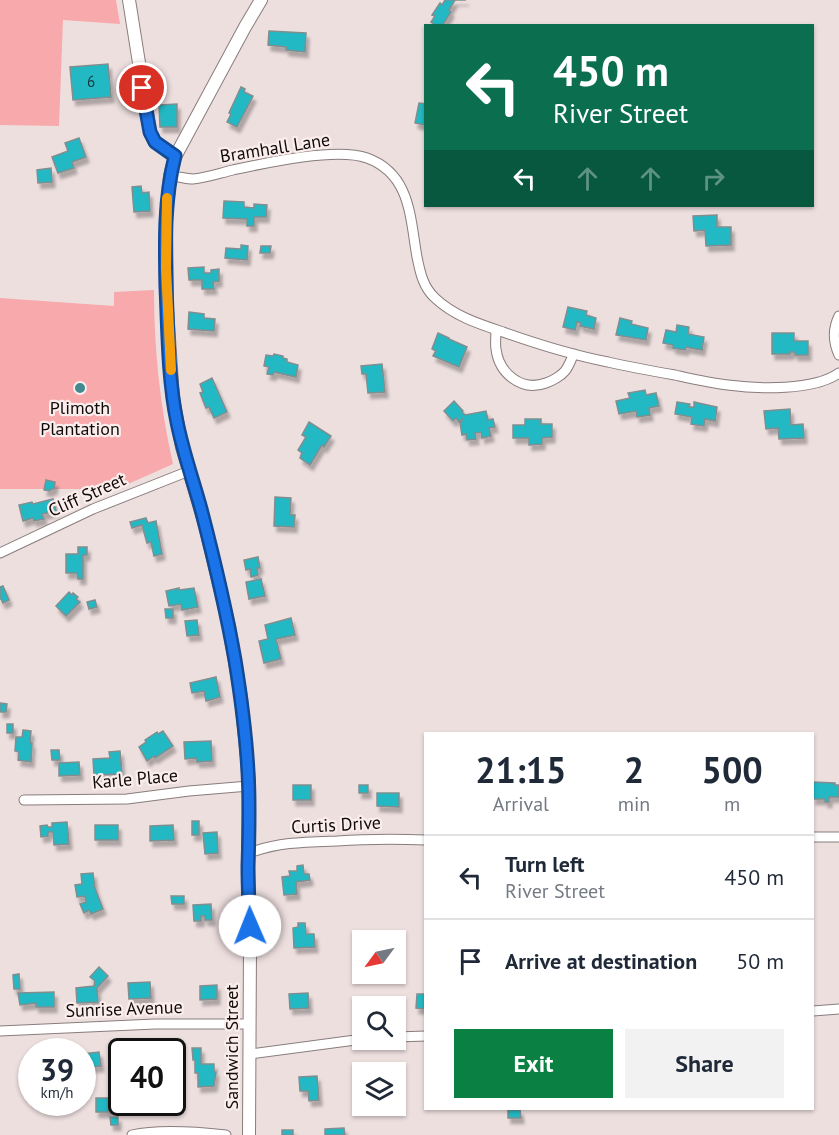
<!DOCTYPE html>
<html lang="en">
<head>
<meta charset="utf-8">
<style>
	:root { --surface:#fff; --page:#f2f2f3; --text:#1f2937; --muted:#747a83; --line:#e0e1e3; --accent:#0b8043 }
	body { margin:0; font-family:"PT Sans",sans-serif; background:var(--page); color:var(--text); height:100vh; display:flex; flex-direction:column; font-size:22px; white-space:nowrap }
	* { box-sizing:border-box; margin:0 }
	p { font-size:20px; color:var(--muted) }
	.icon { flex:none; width:33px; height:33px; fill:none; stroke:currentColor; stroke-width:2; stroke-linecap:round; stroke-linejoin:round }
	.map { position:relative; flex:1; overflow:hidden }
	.details { position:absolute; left:424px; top:732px; width:390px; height:378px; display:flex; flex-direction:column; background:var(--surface); border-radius:0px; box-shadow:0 2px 4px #0004 }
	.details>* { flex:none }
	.guide { position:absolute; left:424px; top:24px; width:390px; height:183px; border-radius:0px; box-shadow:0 2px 4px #0004; background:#0b6e4f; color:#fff; overflow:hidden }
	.needle { width:39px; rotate:237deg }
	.buttons { position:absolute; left:352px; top:930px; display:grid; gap:12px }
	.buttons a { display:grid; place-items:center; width:54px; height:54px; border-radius:0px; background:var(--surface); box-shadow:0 2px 4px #0004; font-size:30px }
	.speed { position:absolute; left:18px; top:1038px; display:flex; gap:12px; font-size:30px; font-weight:700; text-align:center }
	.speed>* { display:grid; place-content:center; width:78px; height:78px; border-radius:50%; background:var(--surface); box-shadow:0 2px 4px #0004; line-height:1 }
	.speed small { font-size:15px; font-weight:400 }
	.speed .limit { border:3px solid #111; border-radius:9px; background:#fff; color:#111 }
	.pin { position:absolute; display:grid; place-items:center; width:51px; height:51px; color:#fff; margin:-26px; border:3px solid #fff; border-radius:50%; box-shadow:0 2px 6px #0007 }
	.me { position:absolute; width:66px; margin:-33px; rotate:359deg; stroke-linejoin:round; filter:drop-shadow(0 0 4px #0008) }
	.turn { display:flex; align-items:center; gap:21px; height:126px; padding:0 30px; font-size:27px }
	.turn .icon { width:78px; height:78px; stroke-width:2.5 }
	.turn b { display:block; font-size:42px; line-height:51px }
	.lanes { display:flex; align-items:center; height:57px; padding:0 30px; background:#0003; justify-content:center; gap:30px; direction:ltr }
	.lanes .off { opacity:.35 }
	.eta { display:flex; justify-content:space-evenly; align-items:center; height:102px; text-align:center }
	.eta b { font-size:36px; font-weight:700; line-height:42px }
	.action { display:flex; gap:12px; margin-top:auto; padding:12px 30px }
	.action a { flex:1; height:69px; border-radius:0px; background:var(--accent); color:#fff; font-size:24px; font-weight:700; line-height:69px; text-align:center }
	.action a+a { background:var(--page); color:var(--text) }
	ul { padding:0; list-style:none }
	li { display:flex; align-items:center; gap:18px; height:84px; padding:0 30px; border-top:2px solid var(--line) }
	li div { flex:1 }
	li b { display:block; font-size:22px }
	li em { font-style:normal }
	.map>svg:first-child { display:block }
</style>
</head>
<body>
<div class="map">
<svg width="839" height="1135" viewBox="0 0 839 1135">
	<defs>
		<filter id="shadow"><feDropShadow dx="3" dy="5.5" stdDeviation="1.5" flood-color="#0004"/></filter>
	</defs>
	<rect width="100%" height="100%" fill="#eedfdf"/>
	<!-- green -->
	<g fill="#f8a9ab">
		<path d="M0 0H116L120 24 63 20 59 126 0 125Z"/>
		<path d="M154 290C154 349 160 406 173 464L117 489H0V298L114 306V292Z"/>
	</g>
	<!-- building -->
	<g fill="#21b9c4" stroke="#808e8f" stroke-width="1.5" filter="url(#shadow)">
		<path d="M445 0H466H455L449 10 451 12 442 26H437L431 22 435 16 432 15 440 3 442 5Z"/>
		<path d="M269 31 306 33 305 52 286 50V47L268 45Z"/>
		<path d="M108 64 111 97 73 100 70 67Z"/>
		<path d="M241 87 245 89 244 92 253 96 237 127 227 122 231 114 229 113Z"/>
		<path d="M419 103 426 104V125L415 123Z"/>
		<path d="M177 104V127H160L159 105Z"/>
		<path d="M79 138 86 157 72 162 74 168 58 173 52 157 68 151 65 143Z"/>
		<path d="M51 168 52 182 38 183 37 170Z"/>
		<path d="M141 186 142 193 149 192 150 211 134 212 132 187Z"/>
		<path d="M224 201 244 202V207L254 208V204L267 205 266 217H254V226H247V219L223 218Z"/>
		<path d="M717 215V227H731V245L706 246 705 230 694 231 693 216Z"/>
		<path d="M241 245 248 246 247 260 225 258 226 248 241 249Z"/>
		<path d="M261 246H271L270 253H260Z"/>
		<path d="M204 267V273H211V270L219 269V281L213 282 214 289H202V280H189L188 268Z"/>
		<path d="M568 307 587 311 586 315 596 318 594 329 580 326 581 323 577 322 575 330 563 327Z"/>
		<path d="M189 312 204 314V318L215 319 214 331 188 329Z"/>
		<path d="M620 318 632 321 631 324 648 328 646 340 616 335Z"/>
		<path d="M677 325 689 327 688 334 704 337 702 350 686 347 685 350 673 348V345L663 343 666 330 676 332Z"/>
		<path d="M438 333 449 338V339L467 347 459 367 433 356 436 351 432 349Z"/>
		<path d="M772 333H794V341H808V355H795V352H790V354H772Z"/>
		<path d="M274 354 283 356V358L287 359V362L298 365 296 377 274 372 273 375 267 374 269 367 264 366 266 355 273 356Z"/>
		<path d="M382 364 385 392 368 393 366 374H362L361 366Z"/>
		<path d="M212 378 227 412 214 418 209 407 206 408 200 393 203 392 200 384Z"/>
		<path d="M645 390 646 395 656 393 659 406 649 408 650 415 637 417 636 411 619 414 616 401 630 398 628 393Z"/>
		<path d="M454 401 463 411 462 412 465 415 486 411 488 420 493 419 495 427 489 428 491 436 482 438 481 432 475 433 476 439 467 440 466 434 462 435 460 422 462 421V419L459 422 456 418 453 421 444 411Z"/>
		<path d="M677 402 690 404 689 407H694V402L717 407 715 421 705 419 704 426 691 424 692 417 675 414Z"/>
		<path d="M790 409 791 425 803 424 804 438 779 439 778 428 766 429 764 411Z"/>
		<path d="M525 419H541V424H552V437L542 438V444L529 445V438H513V425H525Z"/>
		<path d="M309 422 331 436 324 447 322 445 310 465 300 458 302 453 298 450 306 437 302 435Z"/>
		<path d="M46 480 55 482 54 489H51L50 491 44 490Z"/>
		<path d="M275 497 291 498 290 515H295L294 527 274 526Z"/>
		<path d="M53 499 56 511 42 514 44 519 34 521 33 518 23 521 19 505 32 502 33 504Z"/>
		<path d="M146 518 148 523 156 521 162 554 154 556 151 542 147 543 142 525 132 528 130 522Z"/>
		<path d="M78 547H87V555H83V579H78L77 573H66V554H78Z"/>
		<path d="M258 557 260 568H257L258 575 251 577 250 569 246 570 244 560Z"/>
		<path d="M261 579 265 596 249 599 246 582Z"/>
		<path d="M3 586 9 600 3 603 1 599H0V587Z"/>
		<path d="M179 588V590L194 588 198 607 182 610 181 604 169 606 166 591Z"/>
		<path d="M69 592 72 595 73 593 78 597 76 599 80 602 66 616 56 606Z"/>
		<path d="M95 600 97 607 89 609 87 602Z"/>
		<path d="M165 609H173V618H166Z"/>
		<path d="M291 618 295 635 276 639 281 659 264 663 259 641 268 639 265 625Z"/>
		<path d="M197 620 199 635 187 636 185 621Z"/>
		<path d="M216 677 220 697 206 701 204 691 192 693 190 683Z"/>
		<path d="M0 703 7 704 6 712H0Z"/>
		<rect x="7" y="724" width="6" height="9"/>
		<path d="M23 730 31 731 30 743H32L31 762 18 760 19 752 15 751 16 737H22Z"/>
		<path d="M163 731 173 746 155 758 154 756 147 761 139 747 146 742 145 740 157 732 158 734Z"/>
		<path d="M211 741 212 761 197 762 196 758 185 759 184 742Z"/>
		<path d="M51 750H59L60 760H52Z"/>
		<path d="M120 751 122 774 94 775 93 759 110 758 109 752Z"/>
		<path d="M79 762 80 775 59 776V763Z"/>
		<path d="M813 782 835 783V785H839V797H829V802H825V799H813Z"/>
		<rect x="293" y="785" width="18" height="15"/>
		<rect x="359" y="785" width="9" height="8"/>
		<path d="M377 793H399V807L377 806Z"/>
		<rect x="192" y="821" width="7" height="14"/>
		<path d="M67 822 69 844 54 845 53 832H48V836L41 837 40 826 47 825 48 827H52V823Z"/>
		<rect x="95" y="825" width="23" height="15"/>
		<path d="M173 825 174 840 150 841V826Z"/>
		<path d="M217 832 218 853 205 854 203 833Z"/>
		<path d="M303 865 304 874H309L310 880 296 882 297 894 284 895 282 877 290 876 289 871H297V866Z"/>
		<path d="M93 873 95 888 103 909 91 914 89 910 84 913 80 904 86 902 85 896 77 897 75 885 82 884 81 874Z"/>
		<path d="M171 896H184V904H172Z"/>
		<path d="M211 904 212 920H205V916H201V921H194L193 905Z"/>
		<path d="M298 923H305L306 934H314L315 947 294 948 293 928 298 927Z"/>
		<path d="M99 967 108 976 97 988 98 1002 77 1003 76 988 94 986 95 981 90 977Z"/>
		<path d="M19 974 20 989H14L13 975Z"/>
		<path d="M150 982 151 998 129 999 128 983Z"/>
		<path d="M217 985V999L200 1000V986Z"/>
		<path d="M54 992V1007H36V1003L20 1005 18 993Z"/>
		<path d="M308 993 309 1008 290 1009 289 994Z"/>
		<path d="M417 994H426V1009L416 1008Z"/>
		<path d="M192 1048H201V1064H214V1072H216L214 1086 198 1087V1073H195V1060H193Z"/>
		<path d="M99 1052 101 1066 82 1068V1054Z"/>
		<path d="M22 1063H32V1074L22 1075Z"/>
		<path d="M317 1076 319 1100 309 1101 308 1091H300L299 1077Z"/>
		<rect x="96" y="1098" width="13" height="14"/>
		<path d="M508 1110H520L521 1118H508Z"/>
		<path d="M110 1117H118V1125H111Z"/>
		<path d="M344 1128 345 1135H325V1129Z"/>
		<rect x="282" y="1130" width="11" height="5"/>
	</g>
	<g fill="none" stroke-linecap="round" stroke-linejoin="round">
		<defs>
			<g id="minor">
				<path d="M170 176C178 176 185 179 193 179 206 178 220 173 233 170 265 163 336 147 367 158 411 174 410 218 417 257 420 272 423 287 435 298 454 316 479 324 503 332 537 344 572 355 608 362 630 367 652 371 675 375 693 379 710 383 728 385 758 389 814 391 839 373"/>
				<path d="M839 316C832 330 833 342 839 355"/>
				<path d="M496 330C496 336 495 343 496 349 499 373 521 392 546 383 552 381 561 376 565 371 569 366 571 359 574 354"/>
				<path d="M0 553 93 509 189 471"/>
				<path d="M24 800 127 799 189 791 249 786"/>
				<path d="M813 837H839"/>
				<path d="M249 853C279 842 305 842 337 841 367 839 396 839 426 840"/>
				<path d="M813 1011 839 1009"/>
				<path d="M0 1031 155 1024H250"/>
				<path d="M396 1037 426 1036"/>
				<path d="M250 1054 363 1039"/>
				<path d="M132 1135C159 1129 198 1132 226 1135"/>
			</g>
			<g id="tertiary">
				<path d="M129 0 150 132 155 142 175 157"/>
				<path d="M249 1135 250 944 248 866 249 786 247 758 241 698 229 626 205 525 182 447 173 399 167 308 166 218 170 176 175 157 245 27 261 0"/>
			</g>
		</defs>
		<!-- minor casing -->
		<use href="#minor" stroke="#897c7c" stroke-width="11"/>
		<!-- tertiary casing -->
		<use href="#tertiary" stroke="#897c7c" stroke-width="14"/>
		<!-- minor -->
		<use href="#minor" stroke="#fff" stroke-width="9"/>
		<!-- tertiary -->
		<use href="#tertiary" stroke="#fff" stroke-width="12"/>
	</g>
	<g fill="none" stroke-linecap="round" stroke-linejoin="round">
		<defs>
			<path id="route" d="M142 88 150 132 155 142 175 156C164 199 165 243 166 287 168 332 168 378 177 422 183 452 193 480 201 509 214 559 226 609 235 660 241 697 246 734 248 772 250 804 249 835 248 867 248 887 249 906 250 926"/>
		</defs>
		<!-- route casing -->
		<use href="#route" stroke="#114b97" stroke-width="15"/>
		<!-- route -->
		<use href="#route" stroke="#1a73e8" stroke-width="10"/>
		<!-- slow -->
		<path stroke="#f59e0b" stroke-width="10" d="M167 198 166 268 171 370"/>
	</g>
	<!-- markers -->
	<circle fill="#428990" stroke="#fceded" stroke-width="2" cx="80" cy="388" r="6"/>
	<g text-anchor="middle" stroke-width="4.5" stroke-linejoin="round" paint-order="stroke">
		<!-- number labels -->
		<g font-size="15" fill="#143639">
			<text x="91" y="87">6</text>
		</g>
		<!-- street labels -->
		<g font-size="18" fill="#100b0b" stroke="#fceded">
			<text transform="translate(275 148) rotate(-9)" y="6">Bramhall Lane</text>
			<text transform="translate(87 495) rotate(-24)" y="6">Cliff Street</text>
			<text transform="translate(135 779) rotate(-5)" y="6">Karle Place</text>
			<text transform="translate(336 825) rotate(-3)" y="6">Curtis Drive</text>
			<text transform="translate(124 1009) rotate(-2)" y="6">Sunrise Avenue</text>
			<text transform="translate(232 1047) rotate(-90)" y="6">Sandwich Street</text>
		</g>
		<!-- poi labels -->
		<g font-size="18" fill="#100b0b" stroke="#fceded">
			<text x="80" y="414">Plimoth<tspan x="80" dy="21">Plantation</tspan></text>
		</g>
	</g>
</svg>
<div class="buttons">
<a><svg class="needle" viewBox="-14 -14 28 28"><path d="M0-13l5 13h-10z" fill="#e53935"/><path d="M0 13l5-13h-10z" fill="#747a83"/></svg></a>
<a><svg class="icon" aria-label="search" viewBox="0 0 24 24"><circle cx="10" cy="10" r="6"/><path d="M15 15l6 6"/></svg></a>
<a><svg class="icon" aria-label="layers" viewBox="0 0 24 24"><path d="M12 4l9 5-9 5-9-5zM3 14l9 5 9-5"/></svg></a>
</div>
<div class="speed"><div>39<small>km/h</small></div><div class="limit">40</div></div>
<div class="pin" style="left:142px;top:88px;background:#d93025"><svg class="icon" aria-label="arrive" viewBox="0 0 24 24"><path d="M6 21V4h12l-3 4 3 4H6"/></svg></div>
<svg class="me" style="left:250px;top:926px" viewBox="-20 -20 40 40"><circle r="19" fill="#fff"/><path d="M0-13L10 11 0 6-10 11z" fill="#1a73e8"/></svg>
<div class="guide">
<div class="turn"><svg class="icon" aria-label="left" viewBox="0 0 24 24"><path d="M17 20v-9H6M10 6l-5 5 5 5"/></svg><div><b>450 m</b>River Street</div></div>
<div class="lanes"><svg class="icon" aria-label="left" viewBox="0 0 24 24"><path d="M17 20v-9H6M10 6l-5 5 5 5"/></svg><svg class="icon off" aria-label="ahead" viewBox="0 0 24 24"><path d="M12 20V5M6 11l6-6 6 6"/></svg><svg class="icon off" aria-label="ahead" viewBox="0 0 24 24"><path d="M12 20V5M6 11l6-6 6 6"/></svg><svg class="icon off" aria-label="right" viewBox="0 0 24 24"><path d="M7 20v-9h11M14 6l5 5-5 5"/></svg></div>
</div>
<section class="details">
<div class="eta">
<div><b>21:15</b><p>Arrival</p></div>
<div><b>2</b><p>min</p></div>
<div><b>500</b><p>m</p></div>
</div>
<ul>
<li><svg class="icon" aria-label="left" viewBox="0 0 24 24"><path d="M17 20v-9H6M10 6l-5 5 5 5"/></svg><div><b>Turn left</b><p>River Street</p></div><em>450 m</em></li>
<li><svg class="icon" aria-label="arrive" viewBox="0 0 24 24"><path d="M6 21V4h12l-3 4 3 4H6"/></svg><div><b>Arrive at destination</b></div><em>50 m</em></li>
</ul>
<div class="action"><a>Exit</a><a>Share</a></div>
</section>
</div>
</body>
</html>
